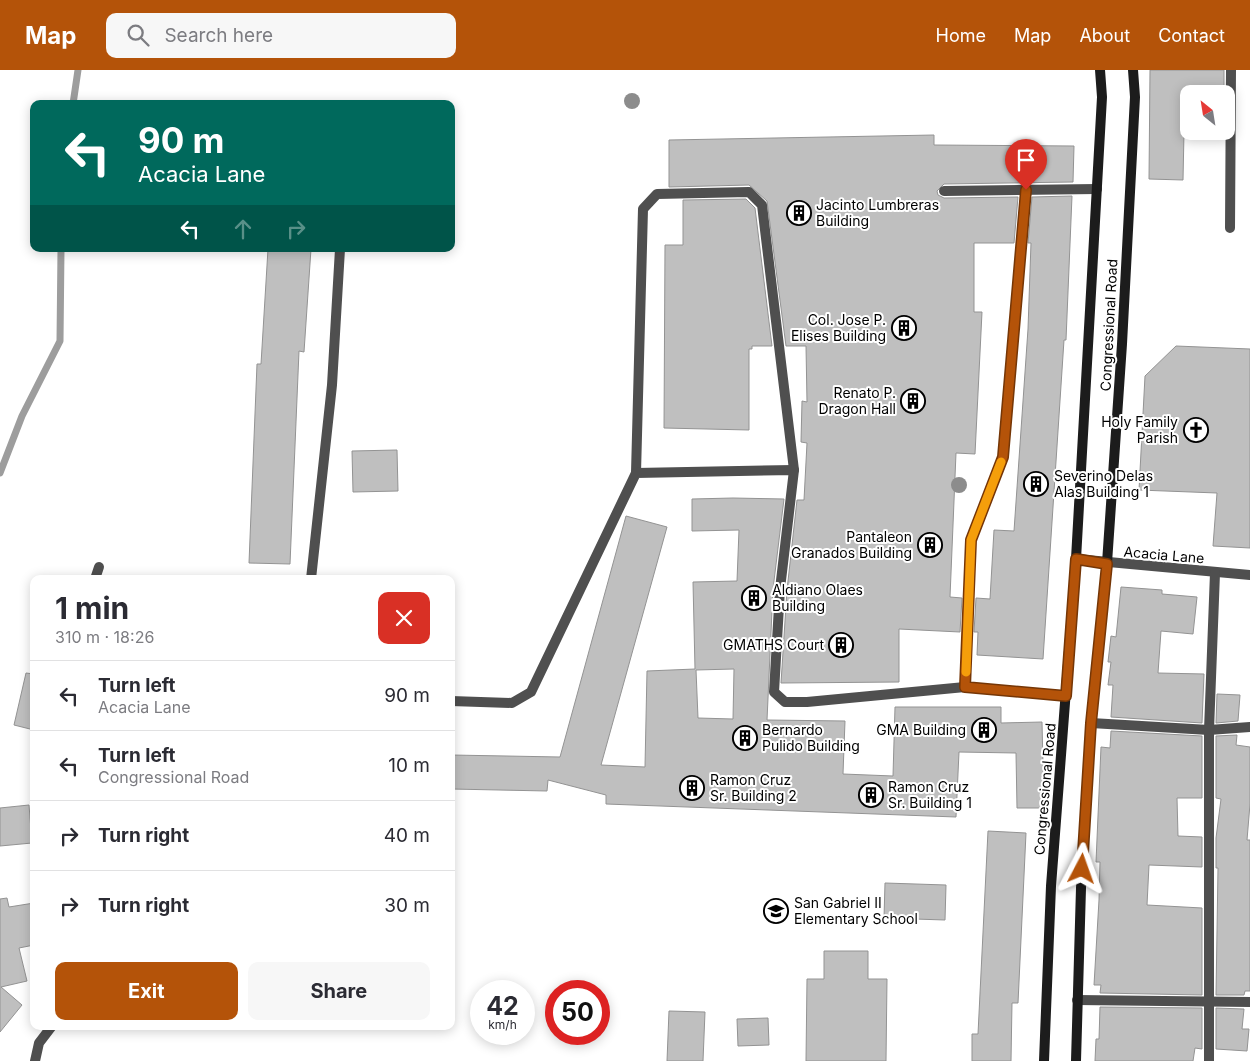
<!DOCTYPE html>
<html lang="en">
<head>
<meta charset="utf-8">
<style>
	:root { --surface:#fff; --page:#f7f7f7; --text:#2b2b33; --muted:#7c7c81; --line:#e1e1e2; --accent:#b45309 }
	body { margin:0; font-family:Inter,sans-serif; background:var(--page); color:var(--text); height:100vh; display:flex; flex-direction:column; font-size:19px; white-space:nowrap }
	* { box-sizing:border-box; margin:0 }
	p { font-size:16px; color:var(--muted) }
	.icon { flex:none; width:28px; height:28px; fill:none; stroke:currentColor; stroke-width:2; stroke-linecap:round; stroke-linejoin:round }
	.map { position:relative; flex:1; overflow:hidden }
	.details { position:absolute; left:30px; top:505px; width:425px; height:455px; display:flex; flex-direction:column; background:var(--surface); border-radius:10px; box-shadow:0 2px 12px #0003 }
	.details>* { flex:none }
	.top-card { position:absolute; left:30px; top:30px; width:425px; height:152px; border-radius:10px; box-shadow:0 2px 12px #0003; background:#00695c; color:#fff; overflow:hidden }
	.needle { width:32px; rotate:330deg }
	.fabs { position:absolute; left:1180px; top:15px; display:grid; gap:10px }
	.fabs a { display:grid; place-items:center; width:55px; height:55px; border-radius:10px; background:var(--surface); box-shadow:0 2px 12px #0003; font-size:25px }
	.speed { position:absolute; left:470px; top:910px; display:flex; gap:10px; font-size:25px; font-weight:700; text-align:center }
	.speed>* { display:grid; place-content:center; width:65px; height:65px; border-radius:50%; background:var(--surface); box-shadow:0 2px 12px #0003; line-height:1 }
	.speed small { font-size:12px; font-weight:400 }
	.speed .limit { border:8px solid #d22; background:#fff; color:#111 }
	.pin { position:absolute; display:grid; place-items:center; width:42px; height:42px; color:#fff; margin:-51px -21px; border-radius:50% 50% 50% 0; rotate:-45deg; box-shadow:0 0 5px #0007 }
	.pin .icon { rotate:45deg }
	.me { position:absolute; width:55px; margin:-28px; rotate:4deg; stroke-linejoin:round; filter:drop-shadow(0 0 4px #0008) }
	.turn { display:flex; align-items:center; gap:18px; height:105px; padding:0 25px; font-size:22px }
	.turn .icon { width:65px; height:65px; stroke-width:2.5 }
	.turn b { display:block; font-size:35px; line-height:42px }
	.lanes { display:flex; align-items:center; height:48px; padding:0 25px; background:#0003; justify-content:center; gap:25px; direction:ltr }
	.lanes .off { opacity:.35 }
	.round { display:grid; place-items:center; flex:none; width:52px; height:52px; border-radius:10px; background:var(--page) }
	.headline { display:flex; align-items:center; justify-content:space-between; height:85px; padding:0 25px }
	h1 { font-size:30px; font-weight:700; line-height:38px }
	.button { display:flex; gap:10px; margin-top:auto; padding:10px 25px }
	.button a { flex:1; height:58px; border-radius:10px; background:var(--accent); color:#fff; font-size:20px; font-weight:700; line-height:58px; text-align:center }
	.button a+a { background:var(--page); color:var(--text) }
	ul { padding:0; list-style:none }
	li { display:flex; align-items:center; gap:15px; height:70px; padding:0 25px; border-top:1px solid var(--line) }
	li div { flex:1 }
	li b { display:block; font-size:19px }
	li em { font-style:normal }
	header { display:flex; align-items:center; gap:30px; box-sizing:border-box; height:70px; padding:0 25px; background:var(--accent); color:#fff }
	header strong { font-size:24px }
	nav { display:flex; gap:28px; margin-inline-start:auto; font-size:18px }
	.search { width:350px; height:45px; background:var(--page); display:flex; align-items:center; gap:12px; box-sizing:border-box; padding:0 18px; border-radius:10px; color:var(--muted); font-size:19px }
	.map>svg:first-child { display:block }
</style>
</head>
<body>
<header>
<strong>Map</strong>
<div class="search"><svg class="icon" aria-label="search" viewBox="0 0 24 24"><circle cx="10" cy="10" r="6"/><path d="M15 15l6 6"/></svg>Search here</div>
<nav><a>Home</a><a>Map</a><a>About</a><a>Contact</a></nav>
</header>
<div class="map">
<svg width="1250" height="991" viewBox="0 0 1250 991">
	<rect width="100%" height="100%" fill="#fff"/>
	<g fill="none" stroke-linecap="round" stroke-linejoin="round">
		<!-- stream -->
		<g stroke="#9d9d9d" stroke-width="7">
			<path d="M73 34 78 0"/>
			<path d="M0 403 22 346 60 271 61 179"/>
		</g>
	</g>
	<!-- building -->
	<g fill="#bfbfbf" stroke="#939393" fill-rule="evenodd">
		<path d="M1150 0H1224V24H1189V62H1184L1183 110 1149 109Z"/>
		<path d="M934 65V75L1074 76 1073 112 944 114 937 121 938 125 944 128 1018 127 1014 173H974V242H982L975 384 956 383 950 527 962 528 960 562 899 559V612L781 613 787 520 797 430H804L807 373 801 372 802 331 807 332 806 276H786L767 131 749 115 669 117V70Z"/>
		<path d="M1072 126 1066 270H1064L1043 589 977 585 978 562H974L976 528 990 529 994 460 1014 461 1028 259 1031 173H1028L1032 127Z"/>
		<path d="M746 129 755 138 772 276H752V279H749V360L664 358 665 175H683V130Z"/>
		<path d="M268 179H311L304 282 299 281 290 494 249 493 257 294H261Z"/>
		<path d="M1176 276 1250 279V478L1213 476 1217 423 1139 420 1145 306Z"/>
		<path d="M397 380 398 421 353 422 352 381Z"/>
		<path d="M733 428 784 429 773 519 767 650 845 651 843 704 893 706 895 637H1001V653L1042 652 1044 738H1017L1016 683 959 682 956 747 606 734V725L548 710 547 721 451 719V685L560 687 626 446 667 457 601 695 645 697 647 601 695 599 693 512 737 511 739 460 692 461V429ZM734 599 733 649 698 648 696 600Z"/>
		<path d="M1121 517 1162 520V524L1197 527 1193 564 1161 561 1158 603 1204 604 1202 653 1111 647 1113 615H1108L1111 592H1108L1111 566 1116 567Z"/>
		<path d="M26 603 34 604V660L14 655Z"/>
		<path d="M1217 624 1240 625 1238 651 1216 653Z"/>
		<path d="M1111 661 1202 666V728H1177L1178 766 1202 767V797L1149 795 1147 835 1202 838V925L1100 923 1101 915H1094L1099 830 1100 792H1096L1101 677 1110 678Z"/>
		<path d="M1237 665 1236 675 1250 677V734L1247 770H1250V921H1245L1244 925H1216L1218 798H1216V768L1221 729 1216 728V666Z"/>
		<path d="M29 735 32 773 0 776V738Z"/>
		<path d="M988 761 1026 763 1018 933H1012L1011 991H972V964H978Z"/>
		<path d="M885 813 946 815 945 850 884 848Z"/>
		<path d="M7 828 9 837 34 833V875L19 878 27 911 1 917 22 935 0 962V829Z"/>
		<path d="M824 881H868V909H887L886 991H806L807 909H824Z"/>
		<path d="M1100 937 1202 938V979L1195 978 1193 991H1095L1096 969H1099Z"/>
		<path d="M1216 938 1244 939 1242 959H1249L1247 981 1216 979Z"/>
		<path d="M669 941 705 942 703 991H667Z"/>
		<path d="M768 948 769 975 738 976 737 949Z"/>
	</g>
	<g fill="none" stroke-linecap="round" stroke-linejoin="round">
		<!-- service -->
		<g stroke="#4f4f4f" stroke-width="10">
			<path d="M944 121 1097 119"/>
			<path d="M636 403 643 139 657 124 749 122 762 135 794 400"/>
			<path d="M311 509 332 315 340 179"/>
			<path d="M965 617 971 470 1003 387 1026 120"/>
			<path d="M451 631 512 633 531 622 636 403 794 400 780 519 774 622 785 632H807L965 617 1066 626"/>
		</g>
		<!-- minor -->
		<g stroke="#4f4f4f" stroke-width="10">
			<path d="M1230 158 1231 0"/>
			<path d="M1076 489 1250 505"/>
			<path d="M95 509 99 497"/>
			<path d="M1091 653 1209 660 1250 657"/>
			<path d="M1077 930 1250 932"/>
			<path d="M35 991 39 973 52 956"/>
			<path d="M1209 991V660L1215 503"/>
		</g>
		<!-- secondary -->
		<g stroke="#1c1c1c" stroke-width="10">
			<path d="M1044 991 1051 816 1076 489 1102 27 1100 0"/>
			<path d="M1076 991 1081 818 1091 653 1107 493 1122 274 1135 27 1133 0"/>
		</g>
	</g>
	<!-- trees -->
	<g fill="#8c8c8c">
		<circle cx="632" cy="31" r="8"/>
		<circle cx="959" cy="415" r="8"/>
	</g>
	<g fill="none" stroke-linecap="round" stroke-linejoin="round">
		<defs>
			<path id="route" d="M1026 120 1003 387 971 470 965 617 1066 626 1076 489 1107 494 1091 653 1082 799"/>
		</defs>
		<!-- route casing -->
		<use href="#route" stroke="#753606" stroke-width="12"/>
		<!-- route -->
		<use href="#route" stroke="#b45309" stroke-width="9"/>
		<!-- slow -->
		<path stroke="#f59e0b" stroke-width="9" d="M966 602 971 470 1001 392"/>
	</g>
	<!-- icons -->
	<defs>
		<symbol id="building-ring" viewBox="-11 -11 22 22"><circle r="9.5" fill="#fff" stroke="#000" stroke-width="1.5"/><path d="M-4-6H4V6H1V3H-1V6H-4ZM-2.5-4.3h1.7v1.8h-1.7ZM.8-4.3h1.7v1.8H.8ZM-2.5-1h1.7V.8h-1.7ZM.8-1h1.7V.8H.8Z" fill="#000"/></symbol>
		<symbol id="church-ring" viewBox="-11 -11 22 22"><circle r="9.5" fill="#fff" stroke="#000" stroke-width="1.5"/><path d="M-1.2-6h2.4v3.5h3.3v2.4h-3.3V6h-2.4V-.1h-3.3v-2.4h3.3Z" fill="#000"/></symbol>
		<symbol id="school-ring" viewBox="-11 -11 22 22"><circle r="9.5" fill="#fff" stroke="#000" stroke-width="1.5"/><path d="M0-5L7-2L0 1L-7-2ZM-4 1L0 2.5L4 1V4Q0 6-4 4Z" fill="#000"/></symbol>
	</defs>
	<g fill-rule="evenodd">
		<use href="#building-ring" x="785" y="129" width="28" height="28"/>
		<use href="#building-ring" x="890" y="244" width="28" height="28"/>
		<use href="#building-ring" x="899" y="317" width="28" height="28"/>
		<use href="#church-ring" x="1182" y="346" width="28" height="28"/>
		<use href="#building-ring" x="1022" y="400" width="28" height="28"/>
		<use href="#building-ring" x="916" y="461" width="28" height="28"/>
		<use href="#building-ring" x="740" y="514" width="28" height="28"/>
		<use href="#building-ring" x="827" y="561" width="28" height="28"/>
		<use href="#building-ring" x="970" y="646" width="28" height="28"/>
		<use href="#building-ring" x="731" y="654" width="28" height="28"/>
		<use href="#building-ring" x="678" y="704" width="28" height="28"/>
		<use href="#building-ring" x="857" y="711" width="28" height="28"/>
		<use href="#school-ring" x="762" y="827" width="28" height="28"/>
	</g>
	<g text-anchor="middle" stroke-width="4" stroke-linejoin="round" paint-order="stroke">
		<!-- poi labels -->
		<g font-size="14" fill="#000" stroke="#fff" text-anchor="start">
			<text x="816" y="140">Jacinto Lumbreras<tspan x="816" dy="16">Building</tspan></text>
			<text x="886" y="255" text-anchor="end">Col. Jose P.<tspan x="886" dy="16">Elises Building</tspan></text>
			<text x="896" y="328" text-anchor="end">Renato P.<tspan x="896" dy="16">Dragon Hall</tspan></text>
			<text x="1178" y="357" text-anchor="end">Holy Family<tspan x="1178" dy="16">Parish</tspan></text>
			<text x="1054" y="411">Severino Delas<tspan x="1054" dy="16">Alas Building 1</tspan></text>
			<text x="912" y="472" text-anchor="end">Pantaleon<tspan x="912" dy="16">Granados Building</tspan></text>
			<text x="772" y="525">Aldiano Olaes<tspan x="772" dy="16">Building</tspan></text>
			<text x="824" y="580" text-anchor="end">GMATHS Court</text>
			<text x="762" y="665">Bernardo<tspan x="762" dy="16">Pulido Building</tspan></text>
			<text x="966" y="665" text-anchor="end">GMA Building</text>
			<text x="710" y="715">Ramon Cruz<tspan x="710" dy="16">Sr. Building 2</tspan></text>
			<text x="888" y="722">Ramon Cruz<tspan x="888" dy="16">Sr. Building 1</tspan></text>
			<text x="794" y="838">San Gabriel II<tspan x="794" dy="16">Elementary School</tspan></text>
		</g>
		<!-- street labels -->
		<g font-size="14" fill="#000" stroke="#fff">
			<text transform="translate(1109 255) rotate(-87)" y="5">Congressional Road</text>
			<text transform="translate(1164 485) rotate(5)" y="5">Acacia Lane</text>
			<text transform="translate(1045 719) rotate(-85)" y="5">Congressional Road</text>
		</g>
	</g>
</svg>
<div class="fabs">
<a><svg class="needle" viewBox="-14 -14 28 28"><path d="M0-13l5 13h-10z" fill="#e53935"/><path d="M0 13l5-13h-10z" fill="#7c7c81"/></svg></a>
</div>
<div class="speed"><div>42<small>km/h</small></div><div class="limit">50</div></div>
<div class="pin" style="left:1026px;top:120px;background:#d93025"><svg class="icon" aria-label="arrive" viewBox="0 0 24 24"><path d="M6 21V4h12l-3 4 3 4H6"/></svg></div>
<svg class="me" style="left:1082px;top:799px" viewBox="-20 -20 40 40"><path d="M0-17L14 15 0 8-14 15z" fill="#b45309" stroke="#fff" stroke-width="4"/></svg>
<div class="top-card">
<div class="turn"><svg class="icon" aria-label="left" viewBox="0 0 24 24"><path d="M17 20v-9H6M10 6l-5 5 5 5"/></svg><div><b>90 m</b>Acacia Lane</div></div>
<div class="lanes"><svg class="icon" aria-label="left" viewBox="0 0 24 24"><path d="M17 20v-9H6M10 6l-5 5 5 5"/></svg><svg class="icon off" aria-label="ahead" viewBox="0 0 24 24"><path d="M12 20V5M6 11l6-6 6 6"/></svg><svg class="icon off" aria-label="right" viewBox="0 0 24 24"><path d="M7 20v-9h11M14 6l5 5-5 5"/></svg></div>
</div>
<section class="details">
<div class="headline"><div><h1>1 min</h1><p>310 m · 18:26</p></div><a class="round" style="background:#d93025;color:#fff"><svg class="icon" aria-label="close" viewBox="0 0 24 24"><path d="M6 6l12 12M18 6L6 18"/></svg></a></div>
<ul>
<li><svg class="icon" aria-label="left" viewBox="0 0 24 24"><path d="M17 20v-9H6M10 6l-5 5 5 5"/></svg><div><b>Turn left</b><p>Acacia Lane</p></div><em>90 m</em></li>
<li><svg class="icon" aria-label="left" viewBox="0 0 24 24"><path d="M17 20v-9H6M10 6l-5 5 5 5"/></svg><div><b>Turn left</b><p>Congressional Road</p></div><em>10 m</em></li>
<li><svg class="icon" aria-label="right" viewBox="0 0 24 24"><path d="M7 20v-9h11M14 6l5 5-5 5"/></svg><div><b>Turn right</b></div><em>40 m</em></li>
<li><svg class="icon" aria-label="right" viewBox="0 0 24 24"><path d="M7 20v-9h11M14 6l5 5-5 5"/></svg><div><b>Turn right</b></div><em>30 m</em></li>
</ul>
<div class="button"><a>Exit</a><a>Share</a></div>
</section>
</div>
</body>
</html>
